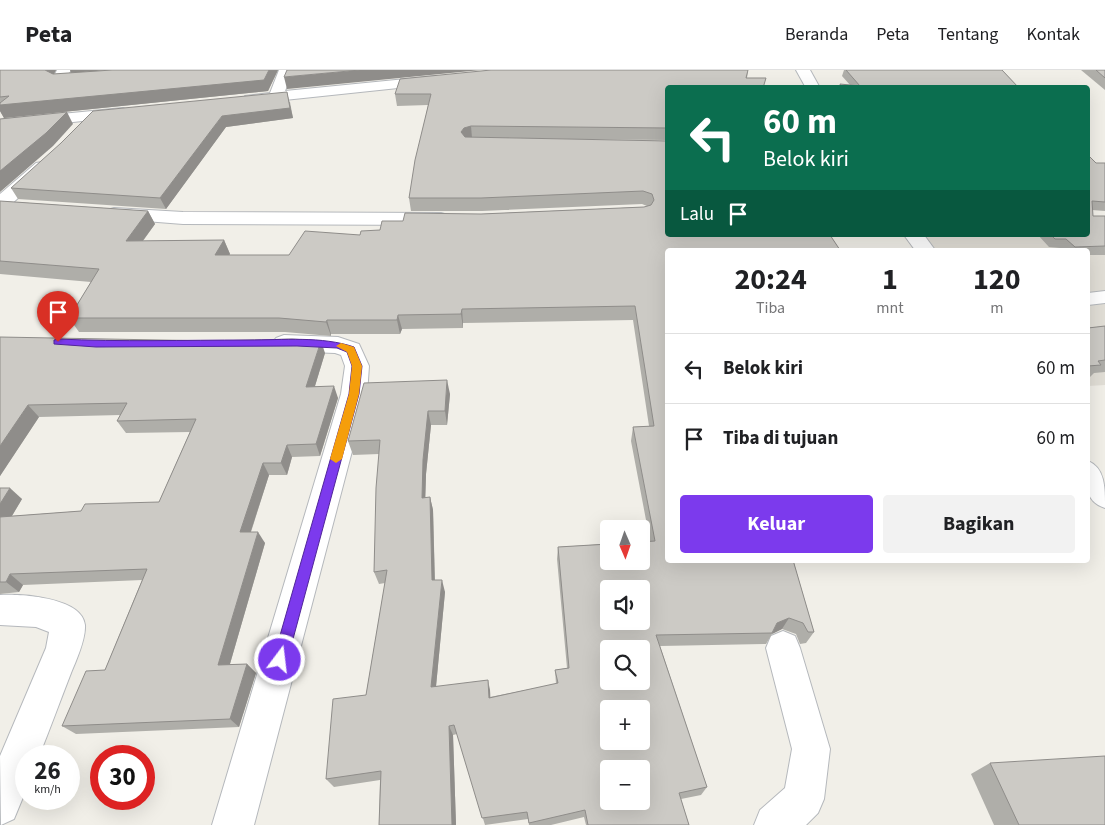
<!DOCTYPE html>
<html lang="id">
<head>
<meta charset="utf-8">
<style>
	:root { --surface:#fff; --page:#f2f2f2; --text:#202124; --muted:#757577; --line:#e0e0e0; --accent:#7c3aed }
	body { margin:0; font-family:"Source Sans 3",sans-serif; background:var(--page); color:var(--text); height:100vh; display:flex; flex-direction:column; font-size:19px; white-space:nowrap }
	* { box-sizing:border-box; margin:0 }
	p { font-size:16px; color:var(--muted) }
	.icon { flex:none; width:28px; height:28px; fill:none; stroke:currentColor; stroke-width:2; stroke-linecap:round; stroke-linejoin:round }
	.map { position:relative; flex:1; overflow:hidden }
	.side { position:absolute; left:665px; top:178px; width:425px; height:315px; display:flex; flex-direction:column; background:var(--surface); border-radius:5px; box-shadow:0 5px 20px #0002 }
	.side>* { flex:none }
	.top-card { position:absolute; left:665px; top:15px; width:425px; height:152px; border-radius:5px; box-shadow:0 5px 20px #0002; background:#0b6e4f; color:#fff; overflow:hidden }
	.needle { width:32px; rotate:178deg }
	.fabs { position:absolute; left:600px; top:450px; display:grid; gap:10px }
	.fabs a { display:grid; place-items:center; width:50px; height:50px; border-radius:5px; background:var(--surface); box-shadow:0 5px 20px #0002; font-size:25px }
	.speed { position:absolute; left:15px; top:675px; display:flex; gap:10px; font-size:25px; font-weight:700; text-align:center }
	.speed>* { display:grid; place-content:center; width:65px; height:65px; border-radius:50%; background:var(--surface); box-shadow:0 5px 20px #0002; line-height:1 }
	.speed small { font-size:12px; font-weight:400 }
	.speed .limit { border:8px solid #d22; background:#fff; color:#111 }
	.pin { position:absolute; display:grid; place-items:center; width:42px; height:42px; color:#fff; margin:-51px -21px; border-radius:50% 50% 50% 0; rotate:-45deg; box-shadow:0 0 5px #0007 }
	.pin .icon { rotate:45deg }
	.me { position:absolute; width:55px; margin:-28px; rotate:15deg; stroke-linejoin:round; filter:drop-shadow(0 0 4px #0008) }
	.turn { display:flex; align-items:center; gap:18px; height:105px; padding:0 15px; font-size:22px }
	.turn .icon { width:65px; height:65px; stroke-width:2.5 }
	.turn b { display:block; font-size:35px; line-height:42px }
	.then { display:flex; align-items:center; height:48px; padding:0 15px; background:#0003; gap:10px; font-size:19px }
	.eta { display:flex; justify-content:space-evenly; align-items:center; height:85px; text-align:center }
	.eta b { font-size:30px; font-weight:700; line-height:35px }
	.action { display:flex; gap:10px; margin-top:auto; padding:10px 15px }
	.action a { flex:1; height:58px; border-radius:5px; background:var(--accent); color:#fff; font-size:20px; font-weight:700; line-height:58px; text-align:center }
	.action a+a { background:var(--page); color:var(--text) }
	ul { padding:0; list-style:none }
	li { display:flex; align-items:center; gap:15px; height:70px; padding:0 15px; border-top:1px solid var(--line) }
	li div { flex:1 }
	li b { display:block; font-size:19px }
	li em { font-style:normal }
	header { display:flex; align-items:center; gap:30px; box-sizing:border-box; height:70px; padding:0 25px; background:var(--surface); border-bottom:1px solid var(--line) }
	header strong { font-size:24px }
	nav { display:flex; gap:28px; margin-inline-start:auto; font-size:18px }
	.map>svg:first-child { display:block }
</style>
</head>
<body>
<header>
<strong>Peta</strong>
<nav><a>Beranda</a><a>Peta</a><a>Tentang</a><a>Kontak</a></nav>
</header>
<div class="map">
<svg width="1105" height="755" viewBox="0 0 1105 755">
	<rect width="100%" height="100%" fill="#f1efe8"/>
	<!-- education -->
	<path fill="#e1ded6" d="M1105 153V315L1088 316V180H931L920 165H1088Z"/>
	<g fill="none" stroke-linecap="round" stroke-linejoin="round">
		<defs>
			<path id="service" d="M1105 221V233L1088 235V223Z"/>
			<g id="minor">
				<path d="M57 0H71L68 5 91 4 98 8C93 14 57 17 52 10Z"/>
				<path d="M279 0H293L285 21 436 6 443 10 436 14 275 31 245 32 243 29 245 26 270 23Z"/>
				<path d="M123 38 128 40 131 43 128 46 0 60V50Z"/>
				<path d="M42 92 48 93 51 97 48 101 7 138 0 140V124L36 93Z"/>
				<path d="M114 138 183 142 441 143 448 145 451 149 448 153 441 155 183 154 107 148 105 144 107 140Z"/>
				<path d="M284 265 338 267 359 274 369 296 367 324 254 755H212L341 324 345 296 341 285 335 283 284 281 276 278 272 273 276 268Z"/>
				<path d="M0 525C20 524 82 527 85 555 86 569 76 591 71 603 60 631 50 659 39 686H26V720L14 749 1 755 0 686 46 578 49 562 36 557 0 555Z"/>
				<path d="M783 561 795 566 800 578 830 679 824 729 818 743 806 755H754L760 740 785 718 792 679 766 578 771 566Z"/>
			</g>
			<g id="tertiary">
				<path d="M796 0H810L820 18H806Z"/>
				<path d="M904 165H924L935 180H915Z"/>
				<path d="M1088 391C1105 398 1105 417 1105 438 1083 431 1085 410 1088 391Z"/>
			</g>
		</defs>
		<!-- service casing -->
		<use href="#service" stroke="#b5b8bc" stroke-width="2"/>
		<!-- minor casing -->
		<use href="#minor" stroke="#b5b8bc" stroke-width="2"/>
		<!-- tertiary casing -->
		<use href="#tertiary" stroke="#b5b8bc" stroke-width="2"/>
		<!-- service -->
		<use href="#service" fill="#fff" fill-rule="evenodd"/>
		<!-- minor -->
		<use href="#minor" fill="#fff" fill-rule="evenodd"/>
		<!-- tertiary -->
		<use href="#tertiary" fill="#fff" fill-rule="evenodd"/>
	</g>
	<!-- wall -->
	<g fill="#afaea9">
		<path d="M0 0H56L54 4 112 0H278L268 21 4 48 0 41Z"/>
		<path d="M748 0 747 8 668 18V70L531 69 668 71V490H793L814 562 806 573 800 574 796 564 782 559 772 564 766 574 660 576 707 717 701 725 681 729 689 755H586L584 747 551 755H529L528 749 485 755 457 664 453 665 456 755H379L380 710 334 717 326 709 366 625 385 513 379 514 374 502 379 384 353 385 348 371 450 324 447 355H431L426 404 425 428 430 427 433 440 435 510 445 522 436 616 490 620V627L556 614 555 600 567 598 557 489 558 477 650 471 631 371 633 357 649 356 633 250 463 253V258L402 259 400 264H331V266L285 262H79L69 248 91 212 0 204V131L148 141 155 154 143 171 224 170 230 184 229 185H289L360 165 380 160 403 151 481 144 644 137 647 136 642 134 482 141H411L409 128 428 35 397 36 395 24Z"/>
		<path d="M844 0H1002L1019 18H838L840 14 850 15 842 6Z"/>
		<path d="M1081 0H1105V20Z"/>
		<path d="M290 32 293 48 226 57 166 139 18 129 11 118Z"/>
		<path d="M1096 93H1105V141L1092 140 1093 146H1105V185H1088V180H1063L1060 178 1049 177 1038 165H1088Z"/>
		<path d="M1105 256V302L1094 303 1090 307 1088 308V258Z"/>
		<path d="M0 267 325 283 315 316 338 328 320 386 292 387 287 405H269L251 462 265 473 230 594H247L256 603 239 657 76 664 62 656 105 600 142 510 23 515 19 522 0 524V418L22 429 12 446 81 441 159 432 190 362 126 363 117 351 120 345 39 347 0 406Z"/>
		<path d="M990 693 1105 755H994L971 704Z"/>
	</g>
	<!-- shaded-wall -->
	<g fill="#8f8d8a">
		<path d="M45 0H56L50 11Z"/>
		<path d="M70 0H109L71 3Z"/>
		<path d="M269 0H278L268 21 4 48 0 41V35Z"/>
		<path d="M360 0H481L287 19 284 7Z"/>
		<path d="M287 22 293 48 226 57 166 139 160 128 222 46Z"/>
		<path d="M67 42 73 54 53 76 0 122V101Z"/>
		<path d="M471 56 472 68 465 70 461 62 464 58Z"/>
		<path d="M148 141 155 154 133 184 126 171Z"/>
		<path d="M224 170 230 184 221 199 215 185Z"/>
		<path d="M462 239 463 253V258L461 244Z"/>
		<path d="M398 245 402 259 400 264 397 250Z"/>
		<path d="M327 250 331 264V266L326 252Z"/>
		<path d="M321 271 325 283 311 329 306 317Z"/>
		<path d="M447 310 450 324 447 355 445 341Z"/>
		<path d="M334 316 338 328 320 386 316 374Z"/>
		<path d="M28 335 39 347 0 406V376Z"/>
		<path d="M428 341 431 355 426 404 425 441 422 428 423 390Z"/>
		<path d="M287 375 292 387 287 405 281 393Z"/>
		<path d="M263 393 269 405 247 473 240 462Z"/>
		<path d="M10 418 22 429 4 459 0 455V434Z"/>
		<path d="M430 427 433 440 435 522 432 510Z"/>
		<path d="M258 462 265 473 227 604 218 595Z"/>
		<path d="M10 504 23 515 19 522 6 512Z"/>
		<path d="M442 510 445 522 435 627 431 617Z"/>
		<path d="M789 548 782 559 772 564 777 553Z"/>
		<path d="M247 594 256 603 239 657 230 649Z"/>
		<path d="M488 610 490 620 491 638 489 628Z"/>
		<path d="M449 656 453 665 456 755H452Z"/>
	</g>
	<!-- building -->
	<g fill="#cccac5" stroke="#8f8d8a" fill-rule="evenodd">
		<path d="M0 0H45L53 4 112 0H269L264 10 0 35V33L9 26 0 27Z"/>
		<path d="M287 0H360L284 7Z"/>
		<path d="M491 0H748L746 8H766L763 18H668V58L471 56 464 58 461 62 465 67 668 71V165H830L840 180H668V490H793L814 562H808L803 553 789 548 777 553 772 563 656 565 707 717 679 723 689 755H588L585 740 529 753 527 742 482 748 454 655 449 656 452 755H379L381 701 326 709 333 629 366 625 387 500 374 502 376 418 380 370 348 371 364 313 447 310 445 341H428L423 390 422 428 430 427 432 510H442L431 617 488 610 489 628 558 613 555 600 569 598 558 477 609 474V491H641V472L655 471 633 357 654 356 635 236 462 239 461 244 398 245 397 250H327L326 252 279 248H69L99 199 0 191V131L148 141 126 171 224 170 215 185H289L305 161 360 165 361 161 380 160 382 151H403L405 143 481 144 644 137 651 135 654 130 652 124 643 121 481 128H409L415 90 431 24H395L400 9ZM609 519H641V551H609ZM609 579H641V611H609ZM609 639H641V671H609ZM609 699H641V731H609Z"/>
		<path d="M846 0H1002L1019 18H842L840 14 860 16Z"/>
		<path d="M1096 0H1105V8Z"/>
		<path d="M287 22 290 38 222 46 160 128 11 118 61 73 93 41Z"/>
		<path d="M67 42 46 63 0 101V49Z"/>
		<path d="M1088 85 1096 93H1105V132L1092 131 1093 146H1105V176L1075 177 1066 169H1055L1051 165H1088Z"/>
		<path d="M1105 256V290L1098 291 1101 295 1088 296V258Z"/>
		<path d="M0 267 214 271 292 269 321 271 306 317 334 316 316 374 287 375 281 393H263L240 462H258L218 595 247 594 230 649 62 656 86 601 105 600 147 499 10 504 6 512H0V447L81 441 85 434 159 432 196 349 117 351 127 333 28 335 0 376Z"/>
		<path d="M0 418H10L0 434Z"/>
		<path d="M1105 686V755H1019L990 693Z"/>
	</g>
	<!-- route -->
	<path fill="#7c3aed" stroke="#51269a" d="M58 269C121 272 185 270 248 270 283 270 322 266 354 277L362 296 359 324 286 595 280 597 275 595 273 590 349 324 352 296 347 282 337 278 297 276 96 277 54 274V270Z"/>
	<!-- slow -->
	<path fill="#f59e0b" d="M341 273 354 277 362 296 359 324 342 389 336 393 330 389 349 324 352 296 347 282 336 276Z"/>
</svg>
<div class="fabs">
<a><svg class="needle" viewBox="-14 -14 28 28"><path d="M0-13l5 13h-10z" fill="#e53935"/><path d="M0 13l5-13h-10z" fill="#757577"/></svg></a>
<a><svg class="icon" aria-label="sound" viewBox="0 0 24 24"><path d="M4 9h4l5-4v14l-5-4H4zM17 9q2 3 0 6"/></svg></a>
<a><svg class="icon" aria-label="search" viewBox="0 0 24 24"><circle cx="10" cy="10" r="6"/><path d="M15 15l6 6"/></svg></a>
<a>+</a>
<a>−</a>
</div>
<div class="speed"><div>26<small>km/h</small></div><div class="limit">30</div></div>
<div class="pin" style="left:58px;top:272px;background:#d93025"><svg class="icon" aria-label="arrive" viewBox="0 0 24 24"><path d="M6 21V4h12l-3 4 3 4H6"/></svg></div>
<svg class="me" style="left:280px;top:590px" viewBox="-20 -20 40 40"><circle r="17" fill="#7c3aed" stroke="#fff" stroke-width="3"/><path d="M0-11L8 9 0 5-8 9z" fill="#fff"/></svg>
<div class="top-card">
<div class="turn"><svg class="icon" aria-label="left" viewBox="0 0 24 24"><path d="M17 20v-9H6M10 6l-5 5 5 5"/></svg><div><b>60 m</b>Belok kiri</div></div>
<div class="then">Lalu<svg class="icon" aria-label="arrive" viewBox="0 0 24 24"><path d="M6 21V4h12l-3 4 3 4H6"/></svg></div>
</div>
<section class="side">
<div class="eta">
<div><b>20:24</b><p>Tiba</p></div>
<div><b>1</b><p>mnt</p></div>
<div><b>120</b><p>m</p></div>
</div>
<ul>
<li><svg class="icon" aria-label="left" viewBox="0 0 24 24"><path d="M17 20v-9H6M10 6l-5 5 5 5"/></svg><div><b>Belok kiri</b></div><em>60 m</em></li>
<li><svg class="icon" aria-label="arrive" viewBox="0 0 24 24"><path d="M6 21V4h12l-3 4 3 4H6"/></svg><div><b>Tiba di tujuan</b></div><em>60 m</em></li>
</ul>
<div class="action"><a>Keluar</a><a>Bagikan</a></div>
</section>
</div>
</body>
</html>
